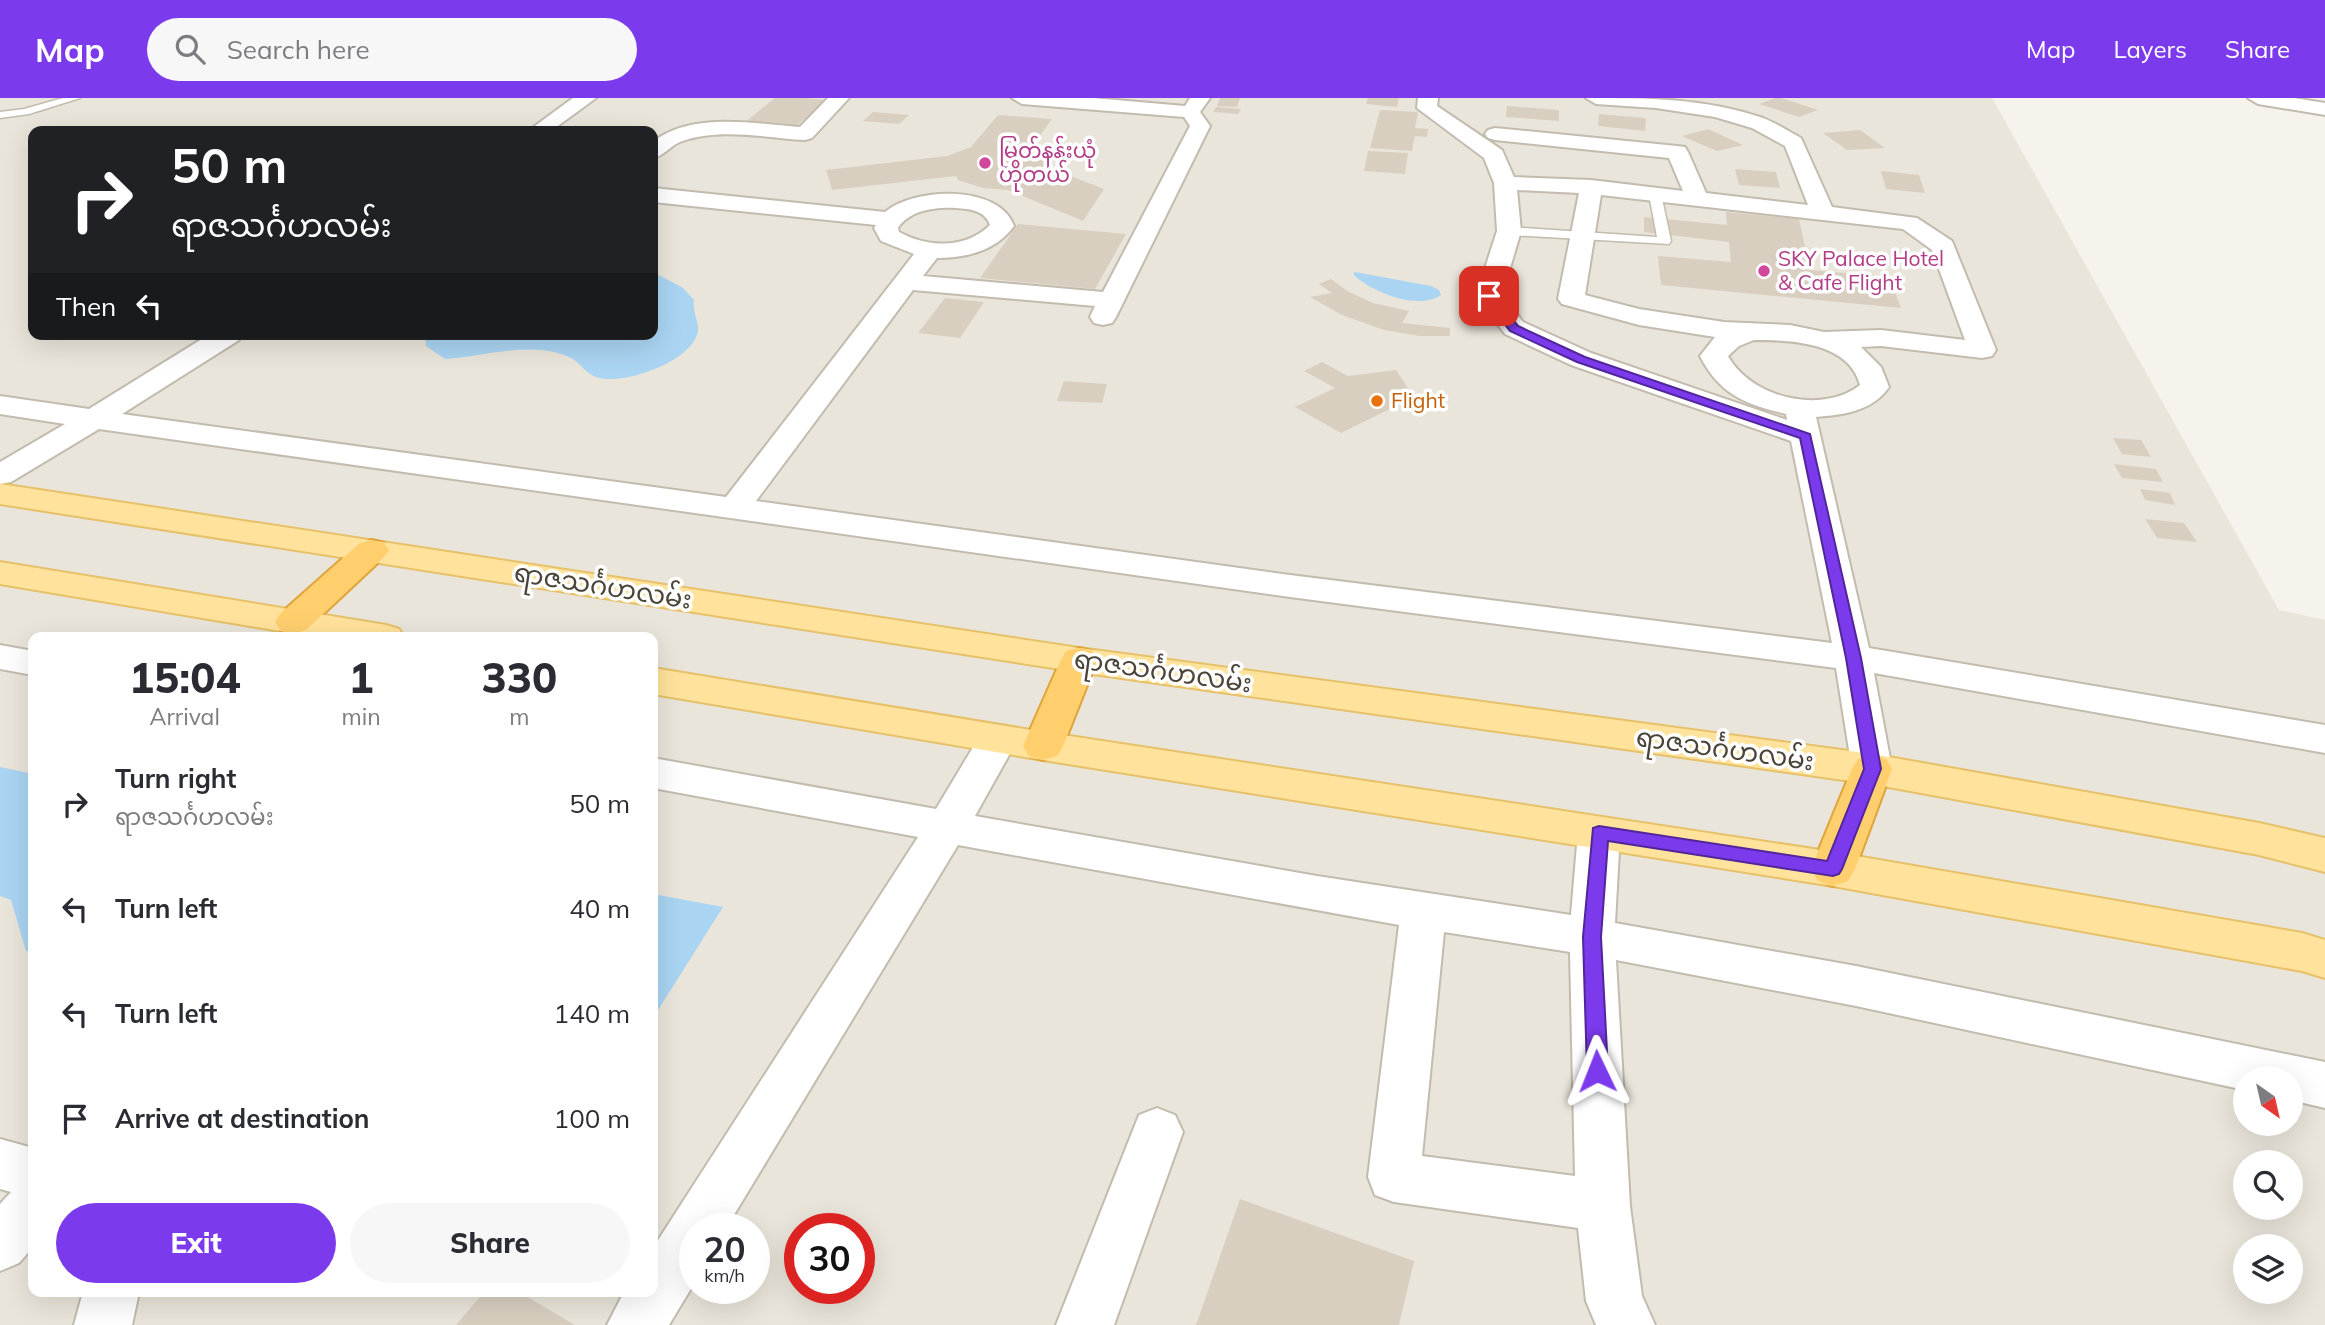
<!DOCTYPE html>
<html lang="en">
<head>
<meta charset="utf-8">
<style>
	:root { --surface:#fff; --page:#f7f7f7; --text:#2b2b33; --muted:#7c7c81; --accent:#7c3aed }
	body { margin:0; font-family:Mulish,"Noto Sans Myanmar",sans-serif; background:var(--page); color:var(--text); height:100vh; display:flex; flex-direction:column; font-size:26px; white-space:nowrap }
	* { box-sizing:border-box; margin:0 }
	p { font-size:23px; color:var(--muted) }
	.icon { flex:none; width:38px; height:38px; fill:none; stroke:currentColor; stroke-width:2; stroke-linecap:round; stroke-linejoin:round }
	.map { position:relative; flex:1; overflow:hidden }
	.sheet { position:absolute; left:28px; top:534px; width:630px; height:665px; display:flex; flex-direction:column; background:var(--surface); border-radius:14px; box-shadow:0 7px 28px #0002 }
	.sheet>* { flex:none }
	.hud { position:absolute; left:28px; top:28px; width:630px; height:214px; border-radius:14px; box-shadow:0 7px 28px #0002; background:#202124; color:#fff; overflow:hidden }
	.needle { width:46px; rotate:146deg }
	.fabs { position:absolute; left:2233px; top:968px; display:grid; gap:14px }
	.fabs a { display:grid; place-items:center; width:70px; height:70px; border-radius:50%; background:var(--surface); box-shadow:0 7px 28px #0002; font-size:35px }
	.speed { position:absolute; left:679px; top:1115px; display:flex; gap:14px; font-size:35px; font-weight:700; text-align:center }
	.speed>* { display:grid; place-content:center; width:91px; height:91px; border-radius:50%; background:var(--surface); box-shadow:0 7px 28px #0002; line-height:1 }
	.speed small { font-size:18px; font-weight:400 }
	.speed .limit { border:10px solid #d22; background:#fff; color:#111 }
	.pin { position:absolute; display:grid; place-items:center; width:60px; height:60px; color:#fff; margin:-30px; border-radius:14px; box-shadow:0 4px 10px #0006 }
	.me { position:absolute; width:77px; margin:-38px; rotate:358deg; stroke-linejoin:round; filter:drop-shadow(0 0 5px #0008) }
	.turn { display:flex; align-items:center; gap:24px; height:147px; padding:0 28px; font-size:32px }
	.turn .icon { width:91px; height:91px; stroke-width:2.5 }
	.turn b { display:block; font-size:49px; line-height:60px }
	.then { display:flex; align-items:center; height:66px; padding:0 28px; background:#0003; gap:14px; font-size:26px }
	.eta { display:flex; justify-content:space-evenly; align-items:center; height:119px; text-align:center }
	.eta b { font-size:42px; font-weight:800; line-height:49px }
	.button { display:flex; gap:14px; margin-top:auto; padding:14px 28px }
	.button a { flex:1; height:80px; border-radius:42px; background:var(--accent); color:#fff; font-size:28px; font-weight:800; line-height:80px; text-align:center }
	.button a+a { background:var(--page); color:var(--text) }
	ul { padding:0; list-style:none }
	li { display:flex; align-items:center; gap:21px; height:105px; padding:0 28px }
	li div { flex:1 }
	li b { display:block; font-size:26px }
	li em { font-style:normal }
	header { display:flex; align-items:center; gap:42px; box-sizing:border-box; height:98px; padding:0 35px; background:var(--accent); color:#fff }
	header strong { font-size:33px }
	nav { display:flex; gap:38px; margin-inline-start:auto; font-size:24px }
	.search { width:490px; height:63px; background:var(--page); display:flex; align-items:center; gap:18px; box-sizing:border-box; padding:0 24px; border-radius:38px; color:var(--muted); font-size:26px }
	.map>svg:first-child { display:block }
</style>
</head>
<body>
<header>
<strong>Map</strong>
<div class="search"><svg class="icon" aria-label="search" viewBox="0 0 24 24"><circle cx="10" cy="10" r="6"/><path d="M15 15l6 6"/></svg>Search here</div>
<nav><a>Map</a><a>Layers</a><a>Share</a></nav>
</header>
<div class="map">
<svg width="2325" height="1227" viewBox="0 0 2325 1227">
	<rect width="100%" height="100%" fill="#f6f3ec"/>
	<!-- residential -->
	<path fill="#eae5da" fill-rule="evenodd" d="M0 0H1992L2279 512 2325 522V1227H0ZM33 33H653V236H33ZM33 539H653V1194H33ZM2245 980H2291V1026H2245ZM2245 1064H2291V1110H2245ZM695 1130H754V1190H695ZM800 1130H859V1190H800ZM2245 1148H2291V1194H2245Z"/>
	<!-- water -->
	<g fill="#a9d4f2">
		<path d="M653 174 683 190 694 202C692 216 701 226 697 237 687 265 626 286 599 280 587 277 582 267 573 261 564 256 552 253 542 252 510 249 477 259 445 261L426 248 425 236H653Z"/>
		<path d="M1355 174 1431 188 1439 192 1441 197C1418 213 1371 194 1353 176Z"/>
		<path d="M0 669 33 676V854L26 853 11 802 0 798Z"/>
		<path d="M653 796 723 809 653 920Z"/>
	</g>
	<!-- building -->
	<g fill="#d8cfc1">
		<path d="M775 0H804L827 2 795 29 744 25Z"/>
		<path d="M1220 0H1240L1237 9 1217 8Z"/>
		<path d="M1368 0H1399L1397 9 1366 6Z"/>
		<path d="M1775 0H1781L1818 12 1799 19 1759 6Z"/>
		<path d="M1507 8 1559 12V23L1506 19Z"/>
		<path d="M1216 9 1241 11 1238 16 1213 14Z"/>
		<path d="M1380 12 1418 14 1415 30 1428 31 1427 39 1415 38 1412 53 1370 50Z"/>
		<path d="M873 14 909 17 899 26 863 23Z"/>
		<path d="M1599 16 1646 20 1645 33 1598 28Z"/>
		<path d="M998 17 1052 21 1028 54 1054 64 1045 68 1104 91 1083 123 1008 92 983 90 958 82 956 78 832 92 826 72 947 58 971 49Z"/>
		<path d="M1708 31 1743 47 1717 53 1682 38Z"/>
		<path d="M1860 32 1885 50 1847 52 1823 35Z"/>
		<path d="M1368 53 1408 55 1405 76 1364 73Z"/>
		<path d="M1735 71 1776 74 1780 90 1739 87Z"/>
		<path d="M1881 73 1919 77 1925 95 1886 91Z"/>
		<path d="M1726 114 1799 121 1810 172 1889 179 1901 210 1661 187 1658 158 1731 164 1729 144 1644 134V119L1727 127Z"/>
		<path d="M1018 126 1126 136 1095 191 980 180Z"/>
		<path d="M1331 181 1347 193 1373 205 1409 213 1402 225 1450 230V238H1420L1384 232 1342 217 1310 199 1332 195 1319 186Z"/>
		<path d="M945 200 984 204 960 240 918 235Z"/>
		<path d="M1322 264 1348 278 1396 272 1414 299 1341 335 1295 309 1335 290 1304 273Z"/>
		<path d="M1064 283 1107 286 1102 305 1057 303Z"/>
		<path d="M2113 340 2141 342 2151 359 2122 356Z"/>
		<path d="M2114 366 2156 371 2163 384 2122 380Z"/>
		<path d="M2140 391 2170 395 2175 407 2145 402Z"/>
		<path d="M2145 421 2184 425 2197 444 2157 440Z"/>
		<path d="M1240 1101 1414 1163 1399 1227H1196Z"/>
		<path d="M484 1194H519L575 1227H456Z"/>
	</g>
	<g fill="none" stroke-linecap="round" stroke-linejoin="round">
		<defs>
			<g id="lane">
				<path d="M63 0H80L29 16 0 20V14L24 11Z"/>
				<path d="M1655 92 1661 96 1671 143 1669 146 1509 137 1503 133 1509 129 1657 139 1649 96Z"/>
			</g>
			<g id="street">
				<path d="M573 0H596L551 33H528Z"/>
				<path d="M828 0H849L812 40 805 42C766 40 718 29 680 44 670 48 664 58 653 60V44C692 13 754 26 800 29Z"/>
				<path d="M1012 0H1093L1185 8 1190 0H1210L1200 14 1210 28 1116 219 1112 225 1103 227 1094 225 1090 219 1095 208 913 192 756 403 1290 477 1832 545 1791 343 1571 267 1505 236 1476 198 1497 133 1494 85 1484 60 1417 10 1418 0H1438L1437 8 1502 52 1514 79 1591 82 1683 93 1669 60 1495 42 1488 40 1485 36 1488 32 1495 30 1677 48 1685 49 1688 54 1706 95 1808 107 1785 48 1752 30 1715 19 1656 10 1596 6 1586 0C1647 0 1705 0 1763 20 1776 25 1788 33 1801 40L1832 109 1917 120 1952 143 1996 252 1992 258 1982 260 1881 248 1861 249 1881 269 1889 289C1873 313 1843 317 1816 319L1869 550 2325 627V655L1874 575 1892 671 1886 681 1872 686 1858 681 1852 671 1836 570 1290 499 99 331 11 384 0 386V364L65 326 0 316V298L89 311 210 236H242L239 242 122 316 726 399 914 156 881 143 874 130 876 127 653 104V90L885 114C915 89 999 86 1014 128 996 153 966 160 937 160L923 178 1103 194 1190 28 1184 19 1022 6ZM1517 92 1579 95 1558 201 1562 206 1639 227 1715 239 1700 258C1720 297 1745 306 1786 316L1787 322 1591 255 1523 224 1502 197 1521 133ZM1601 97 1903 131 1932 152 1965 242 1881 232 1824 234 1790 227 1724 224 1639 211 1585 197ZM956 110C969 111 985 112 990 127 966 151 928 150 899 134L898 130C910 112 935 109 956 110ZM1754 242C1790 242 1849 244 1860 287 1822 317 1751 300 1728 258L1739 248Z"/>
				<path d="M2248 0H2294L2325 5V17L2258 6Z"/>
				<path d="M0 547 33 553V577L0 571Z"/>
				<path d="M998 627 1012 631 1018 641 975 718 1317 778 1571 817 1578 735 1584 724 1599 719 1614 724 1620 735 1615 825 1856 868 2325 964V1010L2291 1002V980H2245V992L1856 908 1616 862 1630 1108 1642 1198 1655 1227H1596L1586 1203 1578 1130 1394 1104 1375 1097 1368 1079 1399 827 958 747 726 1130H695V1184L669 1227H607L624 1194H653V1150L918 739 653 690V660L936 711 984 631ZM1444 834 1570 854 1575 1078 1422 1058Z"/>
				<path d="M1157 1010 1175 1017 1183 1034 1114 1227H1056L1139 1017Z"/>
				<path d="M0 1041 33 1050V1149L19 1165 0 1173V1106L11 1094 0 1091Z"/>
				<path d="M83 1194H139L132 1227H74Z"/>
			</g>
			<g id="primary">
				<path d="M0 386 1079 550 1872 656 2259 725 2325 740V774L2259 757 1872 686 1079 574 0 406Z"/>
				<path d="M0 464 386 527 399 531 404 539H316L0 486Z"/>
				<path d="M653 570 1043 634 1833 754 2302 835 2325 842V880L2302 873 1833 788 1043 662 653 596Z"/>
			</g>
			<g id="highway">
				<path d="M372 442 384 445 389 452 384 459 306 532 293 536 280 532 275 524 280 516 360 445Z"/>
				<path d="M1079 550 1092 553 1097 562 1063 648 1057 658 1043 662 1029 658 1023 648 1061 562 1066 553Z"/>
				<path d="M1872 656 1886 661 1892 671 1855 771 1848 783 1833 788 1818 783 1811 771 1852 671 1858 661Z"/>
			</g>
		</defs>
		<!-- lane casing -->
		<use href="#lane" stroke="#c2bbae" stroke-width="3"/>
		<!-- street casing -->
		<use href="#street" stroke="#c2bbae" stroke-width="4"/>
		<!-- primary casing -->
		<use href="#primary" stroke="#e6c16a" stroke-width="4"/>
		<!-- highway casing -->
		<use href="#highway" stroke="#e0a43c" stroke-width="4"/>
		<!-- lane -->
		<use href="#lane" fill="#fff" fill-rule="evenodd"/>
		<!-- street -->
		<use href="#street" fill="#fff" fill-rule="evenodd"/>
		<!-- primary -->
		<use href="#primary" fill="#ffe39c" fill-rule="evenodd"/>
		<!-- highway -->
		<use href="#highway" fill="#ffcf6e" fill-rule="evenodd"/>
	</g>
	<!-- route -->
	<path fill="#7c3aed" stroke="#51269a" stroke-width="2" d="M1485 196H1492L1518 228 1585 259 1810 336 1861 560 1881 671 1842 771 1839 776 1833 778 1608 743 1601 839 1608 973 1605 980 1597 983 1590 980 1587 973 1583 839 1593 730 1599 728 1827 763 1864 671 1846 560 1800 340 1577 264 1510 233 1485 201Z"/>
	<!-- markers -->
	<g fill="#d1479c" stroke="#fff" stroke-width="2.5">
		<circle cx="985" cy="65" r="7"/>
		<circle cx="1764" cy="173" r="7"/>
	</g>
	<circle fill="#e8710a" stroke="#fff" stroke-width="2.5" cx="1377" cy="303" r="7"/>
	<g text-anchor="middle" stroke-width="7" stroke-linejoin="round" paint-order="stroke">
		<!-- far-hotel labels -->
		<g font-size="21" fill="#b23c85" stroke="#fff" text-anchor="start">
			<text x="999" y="60">မြတ်နန်းယုံ<tspan x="999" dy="24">ဟိုတယ်</tspan></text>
			<text x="1778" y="168">SKY Palace Hotel<tspan x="1778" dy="24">&amp; Cafe Flight</tspan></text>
		</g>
		<!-- far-food labels -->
		<g font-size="21" fill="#c56008" stroke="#fff" text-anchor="start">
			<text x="1391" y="310">Flight</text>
		</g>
		<!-- street labels -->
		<g font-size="26" fill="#4b4439" stroke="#fff">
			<text transform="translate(603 488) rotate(9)" y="9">ရာဇသင်္ဂဟလမ်း</text>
			<text transform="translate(1163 573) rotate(8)" y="9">ရာဇသင်္ဂဟလမ်း</text>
			<text transform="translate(1725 651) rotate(8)" y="9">ရာဇသင်္ဂဟလမ်း</text>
		</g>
	</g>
</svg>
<div class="fabs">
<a><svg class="needle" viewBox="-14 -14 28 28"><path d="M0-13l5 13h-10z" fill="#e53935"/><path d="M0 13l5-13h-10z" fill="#7c7c81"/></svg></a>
<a><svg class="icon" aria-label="search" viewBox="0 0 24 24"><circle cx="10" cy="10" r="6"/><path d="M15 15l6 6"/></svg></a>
<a><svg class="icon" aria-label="layers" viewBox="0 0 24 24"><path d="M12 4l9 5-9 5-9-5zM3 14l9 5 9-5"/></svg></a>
</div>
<div class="speed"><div>20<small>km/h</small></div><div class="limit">30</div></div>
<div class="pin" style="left:1489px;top:198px;background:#d93025"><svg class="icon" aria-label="arrive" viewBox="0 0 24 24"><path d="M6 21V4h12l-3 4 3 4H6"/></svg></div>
<svg class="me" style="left:1597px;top:973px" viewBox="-20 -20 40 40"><path d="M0-17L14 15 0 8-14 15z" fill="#7c3aed" stroke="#fff" stroke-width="4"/></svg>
<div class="hud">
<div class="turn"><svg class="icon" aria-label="right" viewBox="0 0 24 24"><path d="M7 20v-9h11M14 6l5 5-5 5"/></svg><div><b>50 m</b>ရာဇသင်္ဂဟလမ်း</div></div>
<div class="then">Then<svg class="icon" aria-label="left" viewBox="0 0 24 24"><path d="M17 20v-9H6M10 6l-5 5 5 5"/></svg></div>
</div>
<section class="sheet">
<div class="eta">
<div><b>15:04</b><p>Arrival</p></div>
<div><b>1</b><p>min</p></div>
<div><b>330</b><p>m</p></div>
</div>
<ul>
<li><svg class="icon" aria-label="right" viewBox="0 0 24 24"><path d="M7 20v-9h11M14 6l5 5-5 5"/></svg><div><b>Turn right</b><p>ရာဇသင်္ဂဟလမ်း</p></div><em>50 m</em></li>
<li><svg class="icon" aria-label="left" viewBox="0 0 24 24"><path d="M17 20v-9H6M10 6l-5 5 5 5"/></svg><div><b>Turn left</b></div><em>40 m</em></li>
<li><svg class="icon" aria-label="left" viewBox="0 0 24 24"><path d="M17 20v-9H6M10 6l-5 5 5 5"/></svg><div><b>Turn left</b></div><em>140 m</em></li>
<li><svg class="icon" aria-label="arrive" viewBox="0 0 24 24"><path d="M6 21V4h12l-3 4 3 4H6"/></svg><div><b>Arrive at destination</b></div><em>100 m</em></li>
</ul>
<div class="button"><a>Exit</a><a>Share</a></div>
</section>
</div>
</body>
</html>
